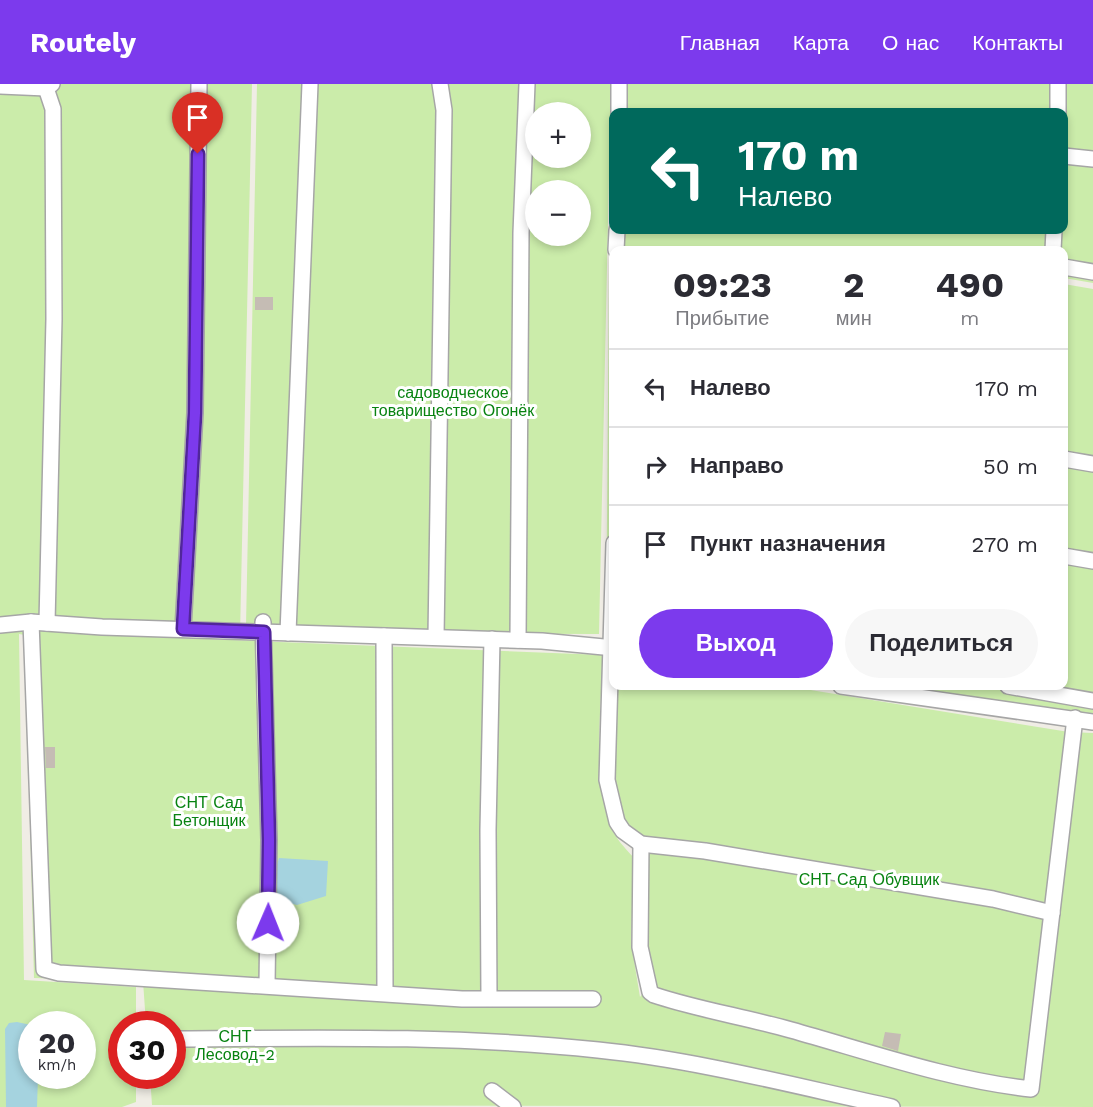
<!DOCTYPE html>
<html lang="ru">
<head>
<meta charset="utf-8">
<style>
	:root { --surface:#fff; --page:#f7f7f7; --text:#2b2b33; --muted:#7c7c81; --line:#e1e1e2; --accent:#7c3aed }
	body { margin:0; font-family:"Work Sans",sans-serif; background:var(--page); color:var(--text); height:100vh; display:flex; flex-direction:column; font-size:22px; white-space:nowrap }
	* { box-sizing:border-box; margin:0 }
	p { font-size:20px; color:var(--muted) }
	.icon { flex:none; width:33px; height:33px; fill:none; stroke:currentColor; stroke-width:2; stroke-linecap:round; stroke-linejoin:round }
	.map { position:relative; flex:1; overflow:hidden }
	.side { position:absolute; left:609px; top:162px; width:459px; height:444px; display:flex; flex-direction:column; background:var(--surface); border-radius:12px; box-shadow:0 3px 9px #0003 }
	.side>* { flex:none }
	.top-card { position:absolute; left:609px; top:24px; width:459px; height:126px; border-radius:12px; box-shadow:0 3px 9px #0003; background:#00695c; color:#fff; overflow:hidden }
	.buttons { position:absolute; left:525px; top:18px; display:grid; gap:12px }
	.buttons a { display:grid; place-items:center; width:66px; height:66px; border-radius:50%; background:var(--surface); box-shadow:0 3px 9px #0003; font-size:30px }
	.speed { position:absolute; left:18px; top:927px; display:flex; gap:12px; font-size:30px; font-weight:700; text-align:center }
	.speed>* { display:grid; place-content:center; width:78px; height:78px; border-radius:50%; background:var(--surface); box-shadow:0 3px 9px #0003; line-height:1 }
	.speed small { font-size:15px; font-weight:400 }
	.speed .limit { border:9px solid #d22; background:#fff; color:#111 }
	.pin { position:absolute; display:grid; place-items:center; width:51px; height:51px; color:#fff; margin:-62px -26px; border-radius:50% 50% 50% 0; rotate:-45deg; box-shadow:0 0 6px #0007 }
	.pin .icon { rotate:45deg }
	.me { position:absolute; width:66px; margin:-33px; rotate:1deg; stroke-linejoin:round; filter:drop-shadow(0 0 4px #0008) }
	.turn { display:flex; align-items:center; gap:21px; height:126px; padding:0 30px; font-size:27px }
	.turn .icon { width:78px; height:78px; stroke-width:2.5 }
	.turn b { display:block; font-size:42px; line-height:51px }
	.eta { display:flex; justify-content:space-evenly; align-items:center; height:102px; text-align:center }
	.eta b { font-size:36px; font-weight:700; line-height:42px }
	.primary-button { display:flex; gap:12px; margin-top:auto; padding:12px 30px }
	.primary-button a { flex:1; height:69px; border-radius:36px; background:var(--accent); color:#fff; font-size:24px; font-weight:700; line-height:69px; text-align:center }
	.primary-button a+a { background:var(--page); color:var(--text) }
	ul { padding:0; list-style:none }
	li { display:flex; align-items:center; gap:18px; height:78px; padding:0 30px; border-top:2px solid var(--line) }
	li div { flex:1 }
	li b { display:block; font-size:22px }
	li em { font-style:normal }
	header { display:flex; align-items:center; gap:36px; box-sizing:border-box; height:84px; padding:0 30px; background:var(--accent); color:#fff }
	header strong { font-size:28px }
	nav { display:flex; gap:33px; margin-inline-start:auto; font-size:21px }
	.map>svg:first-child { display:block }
</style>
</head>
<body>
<header>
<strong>Routely</strong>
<nav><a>Главная</a><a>Карта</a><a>О нас</a><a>Контакты</a></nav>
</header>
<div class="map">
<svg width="1093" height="1023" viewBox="0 0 1093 1023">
	<rect width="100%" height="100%" fill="#f0ede5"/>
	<!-- grass -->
	<g fill="#cbecaa" fill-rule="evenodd">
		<path d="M0 0H252L240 551 133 552 603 571C601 622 593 693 610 741 615 754 625 764 634 774L631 858 640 913 651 898 643 755 622 737 611 703 614 602H786L1069 648 1093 649V1023L152 1021 150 992H172V940H146L143 897 34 894 25 551 19 550 24 896 136 903V940H122V992H136V1018L122 1023H0ZM32 940H82V992H32Z"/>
		<path d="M257 0H611L599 550 297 549 246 542ZM536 28H580V74H536ZM536 106H580V152H536Z"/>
		<path d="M624 0H1050V28H623Z"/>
		<path d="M1053 0H1093V199L1064 194V166H1055V146H1064V28Z"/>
		<path d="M620 146H1048L1047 166H620Z"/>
		<path d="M609 186 614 187 613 560 606 559Z"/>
		<path d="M1064 200 1093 205V630L934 612 868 602H1064Z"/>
	</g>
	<!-- water -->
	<g fill="#a5d3df">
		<path d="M279 774 328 777 326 812 297 821 277 816 276 784Z"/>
		<path d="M17 938 31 941 32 992H38L37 1023H6L5 945 9 939Z"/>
	</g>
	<!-- building -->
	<g fill="#c5bcb4">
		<rect x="255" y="213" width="18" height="13"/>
		<path d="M45 663H55V684H46Z"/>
		<path d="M885 948 901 950 898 967 882 962Z"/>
	</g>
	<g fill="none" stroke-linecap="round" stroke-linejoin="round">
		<defs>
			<g id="minor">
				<path d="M619 0V28"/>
				<path d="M0 2 46 4 52 0"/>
				<path d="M46 4 53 25 54 235 47 539"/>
				<path d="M1058 28V0"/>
				<path d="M1064 72 1093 75"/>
				<path d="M616 166 617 146"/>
				<path d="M1053 166 1054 146"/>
				<path d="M1064 183 1093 188"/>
				<path d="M1064 375 1093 380"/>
				<path d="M614 459 607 696 617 738 623 747 641 760 705 767 993 815 1052 829"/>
				<path d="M1064 472 1093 477"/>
				<path d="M31 538 44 885 59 889 462 915H593"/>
				<path d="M263 538 269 756 267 901"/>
				<path d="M0 541 31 538 102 543 542 557 614 564"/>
				<path d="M183 545 195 329 199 0"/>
				<path d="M288 549 310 0"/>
				<path d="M384 552 385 909"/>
				<path d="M436 553 444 26 440 0"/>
				<path d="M518 556 521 149 527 0"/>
				<path d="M841 602 1093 638"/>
				<path d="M1008 602 1093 617"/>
				<path d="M641 760 640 863 650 908 654 911C699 926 746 933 791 946 870 968 949 996 1031 1005L1075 634"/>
				<path d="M489 914 488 746 492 555"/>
				<path d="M172 955C315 954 457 951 598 966 697 976 795 1002 892 1023"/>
				<path d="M492 1007 513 1023"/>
			</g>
		</defs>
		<!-- minor casing -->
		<use href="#minor" stroke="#a6a6a6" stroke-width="18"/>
		<!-- minor -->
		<use href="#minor" stroke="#fff" stroke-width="15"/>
	</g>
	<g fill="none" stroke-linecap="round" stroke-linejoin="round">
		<defs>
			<path id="route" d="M198 70 195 329 183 545 264 548 269 756 268 839"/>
		</defs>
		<!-- route casing -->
		<use href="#route" stroke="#51269a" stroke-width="15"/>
		<!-- route -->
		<use href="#route" stroke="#7c3aed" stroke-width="10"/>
	</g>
	<g text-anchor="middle" stroke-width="6" stroke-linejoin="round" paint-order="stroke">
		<!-- park labels -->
		<g font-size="16" fill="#088311" stroke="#fff">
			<text x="453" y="314">садоводческое<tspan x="453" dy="18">товарищество Огонёк</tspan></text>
			<text x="209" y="724">СНТ Сад<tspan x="209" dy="18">Бетонщик</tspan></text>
			<text x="869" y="801">СНТ Сад Обувщик</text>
			<text x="235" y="958">СНТ<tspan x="235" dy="18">Лесовод-2</tspan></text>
		</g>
	</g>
</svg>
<div class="buttons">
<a>+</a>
<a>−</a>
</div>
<div class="speed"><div>20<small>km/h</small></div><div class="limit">30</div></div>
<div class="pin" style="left:198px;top:70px;background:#d93025"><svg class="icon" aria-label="arrive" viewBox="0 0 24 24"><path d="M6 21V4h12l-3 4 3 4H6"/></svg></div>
<svg class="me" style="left:268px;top:839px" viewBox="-20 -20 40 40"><circle r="19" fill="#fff"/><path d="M0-13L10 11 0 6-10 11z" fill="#7c3aed"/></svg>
<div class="top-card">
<div class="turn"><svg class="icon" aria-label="left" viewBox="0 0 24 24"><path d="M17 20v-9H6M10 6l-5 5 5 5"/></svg><div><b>170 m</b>Налево</div></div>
</div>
<section class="side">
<div class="eta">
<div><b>09:23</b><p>Прибытие</p></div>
<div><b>2</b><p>мин</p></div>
<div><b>490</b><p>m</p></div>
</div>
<ul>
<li><svg class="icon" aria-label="left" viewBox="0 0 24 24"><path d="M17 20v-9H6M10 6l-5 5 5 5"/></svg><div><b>Налево</b></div><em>170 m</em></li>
<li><svg class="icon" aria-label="right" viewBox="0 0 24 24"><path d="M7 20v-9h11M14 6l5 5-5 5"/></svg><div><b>Направо</b></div><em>50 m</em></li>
<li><svg class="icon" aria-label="arrive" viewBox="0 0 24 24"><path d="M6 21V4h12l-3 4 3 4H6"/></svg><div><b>Пункт назначения</b></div><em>270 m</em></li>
</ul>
<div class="primary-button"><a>Выход</a><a>Поделиться</a></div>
</section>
</div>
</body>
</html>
